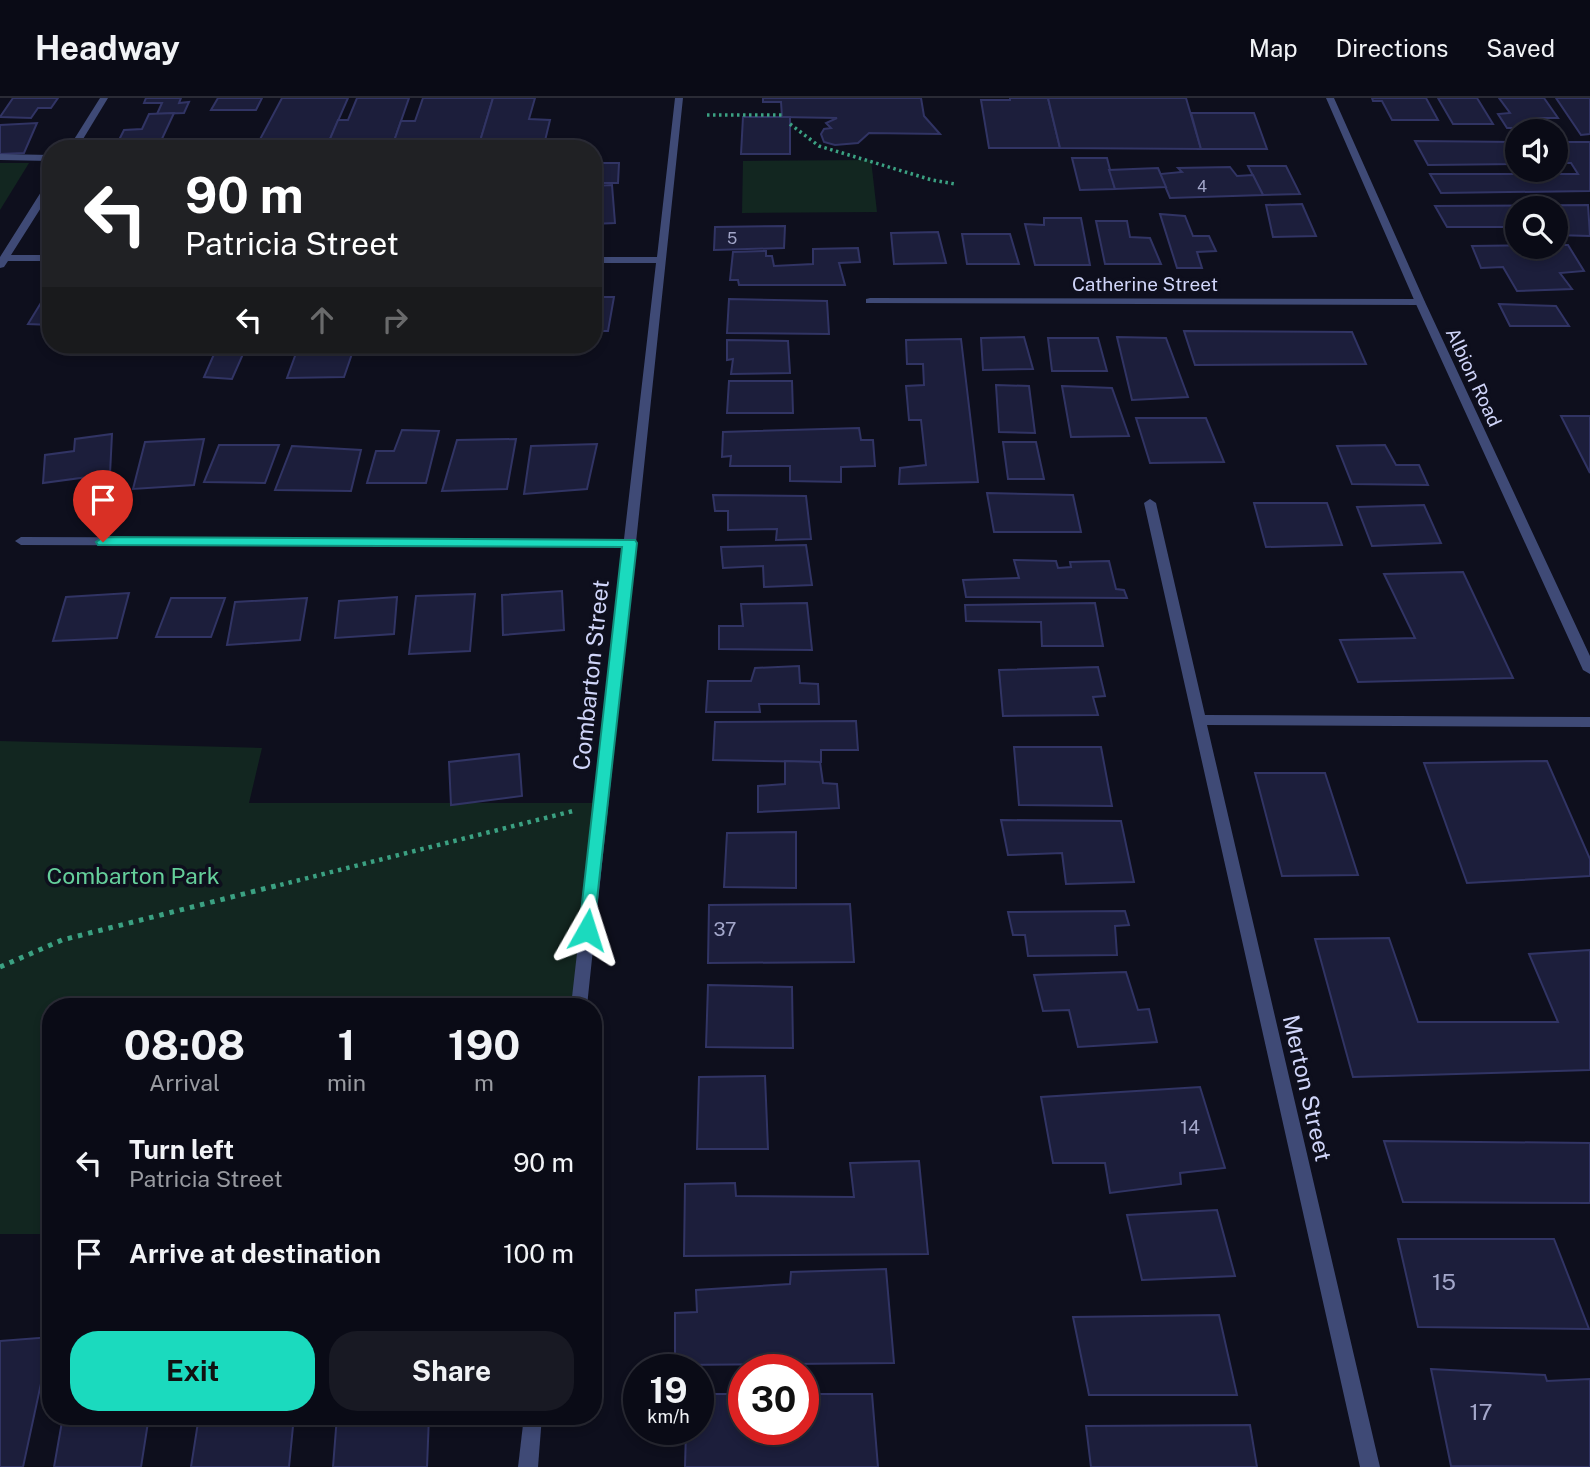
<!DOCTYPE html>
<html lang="en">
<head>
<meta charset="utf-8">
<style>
	:root { --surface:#0a0b16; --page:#181923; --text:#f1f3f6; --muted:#999ba1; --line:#2a2b35; --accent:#1bdabe }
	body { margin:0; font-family:"Public Sans",sans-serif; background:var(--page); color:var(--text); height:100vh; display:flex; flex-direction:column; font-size:26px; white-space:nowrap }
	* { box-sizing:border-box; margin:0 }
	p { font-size:23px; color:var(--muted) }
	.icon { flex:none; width:38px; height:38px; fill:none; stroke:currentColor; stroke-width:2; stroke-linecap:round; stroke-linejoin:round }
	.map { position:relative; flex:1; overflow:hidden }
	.drawer { position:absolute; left:42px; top:900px; width:560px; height:427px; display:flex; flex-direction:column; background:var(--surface); border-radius:28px; box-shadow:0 4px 10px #0003,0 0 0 2px var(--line) }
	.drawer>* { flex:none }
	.top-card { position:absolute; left:42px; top:42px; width:560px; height:214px; border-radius:28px; box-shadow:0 4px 10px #0003,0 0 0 2px var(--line); background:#202124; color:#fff; overflow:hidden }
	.controls { position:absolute; left:1505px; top:21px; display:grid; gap:14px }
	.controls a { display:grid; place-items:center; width:63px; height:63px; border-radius:50%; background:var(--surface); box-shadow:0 4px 10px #0003,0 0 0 2px var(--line); font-size:35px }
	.speed { position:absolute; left:623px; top:1256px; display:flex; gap:14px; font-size:35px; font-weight:700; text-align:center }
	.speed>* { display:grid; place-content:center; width:91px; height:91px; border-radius:50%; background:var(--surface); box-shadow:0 4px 10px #0003,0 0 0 2px var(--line); line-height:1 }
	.speed small { font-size:18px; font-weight:400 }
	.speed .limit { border:10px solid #d22; background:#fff; color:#111 }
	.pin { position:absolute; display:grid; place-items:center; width:60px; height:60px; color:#fff; margin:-72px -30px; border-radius:50% 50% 50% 0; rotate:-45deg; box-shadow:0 0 7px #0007 }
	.pin .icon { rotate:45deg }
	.me { position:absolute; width:77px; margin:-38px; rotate:6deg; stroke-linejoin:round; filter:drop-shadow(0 0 5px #0008) }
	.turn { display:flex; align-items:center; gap:24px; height:147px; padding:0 28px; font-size:32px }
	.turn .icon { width:91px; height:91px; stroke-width:2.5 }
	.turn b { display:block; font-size:49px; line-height:60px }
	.lanes { display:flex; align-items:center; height:66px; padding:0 28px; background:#0003; justify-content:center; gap:35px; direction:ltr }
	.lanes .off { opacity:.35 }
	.eta { display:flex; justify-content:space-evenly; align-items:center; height:119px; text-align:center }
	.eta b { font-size:42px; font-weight:700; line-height:49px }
	.action { display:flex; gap:14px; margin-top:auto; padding:14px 28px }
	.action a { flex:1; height:80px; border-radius:28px; background:var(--accent); color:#111; font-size:28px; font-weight:700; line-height:80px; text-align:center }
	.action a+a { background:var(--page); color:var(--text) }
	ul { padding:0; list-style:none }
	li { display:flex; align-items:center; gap:21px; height:91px; padding:0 28px }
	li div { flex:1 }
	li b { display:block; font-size:26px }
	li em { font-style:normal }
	header { display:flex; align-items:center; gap:42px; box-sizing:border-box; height:98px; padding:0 35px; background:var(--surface); border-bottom:2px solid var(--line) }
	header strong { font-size:33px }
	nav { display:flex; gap:38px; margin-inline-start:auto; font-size:24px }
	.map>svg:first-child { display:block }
</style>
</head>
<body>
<header>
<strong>Headway</strong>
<nav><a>Map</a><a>Directions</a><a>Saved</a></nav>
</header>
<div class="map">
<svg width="1590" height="1369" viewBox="0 0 1590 1369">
	<rect width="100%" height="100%" fill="#0e0f1d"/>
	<!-- green -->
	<g fill="#122620">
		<path d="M871 62 877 114 742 115 743 63Z"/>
		<path d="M0 65H29L0 112Z"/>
		<path d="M0 643 262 650 249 705H601L579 908H51V1136H0Z"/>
	</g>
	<!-- building -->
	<g fill="#1c1e3b" stroke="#313464" stroke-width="2">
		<path d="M13 0H58L51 10H38L31 20 0 19Z"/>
		<path d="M146 0H181L179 5 189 4 184 15 157 16 162 5H144Z"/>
		<path d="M218 0H262L256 12H211Z"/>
		<path d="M282 0H348L327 48 257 47Z"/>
		<path d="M357 0H409L392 49 327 48 338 22H348Z"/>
		<path d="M423 0H493L478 50 392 49 401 23H415Z"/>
		<path d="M493 0H535L529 21 550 22 543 51 478 50Z"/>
		<path d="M763 0H921L924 18 940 36 869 35 858 45 835 47 824 44 821 36 824 31 831 30 826 25 837 20 782 19 781 4H763Z"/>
		<path d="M1010 0H1048L1060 50H989L981 2H1010Z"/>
		<path d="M1048 0H1186L1201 51 1060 50Z"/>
		<path d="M1372 0H1426L1438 22H1392L1382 3H1373Z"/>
		<path d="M1438 0H1477L1493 26H1453Z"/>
		<path d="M1499 0H1544L1558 20H1538L1542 30H1507L1498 16 1510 15Z"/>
		<path d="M1556 0H1590V36L1581 37Z"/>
		<path d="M174 15 161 43 118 44 124 32 142 31 149 16Z"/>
		<path d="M1191 15H1254L1267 51H1201Z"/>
		<path d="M743 19H790V56H741Z"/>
		<path d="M37 25 24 55 0 56V27Z"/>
		<path d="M1415 43 1517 44V66L1428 67Z"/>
		<path d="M1556 44H1590V93L1441 95 1430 76H1578L1571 65H1556Z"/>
		<path d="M1072 60H1107L1115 91 1080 92Z"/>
		<path d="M593 65H619L618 85H593Z"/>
		<path d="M1248 68H1286L1300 96 1263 97Z"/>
		<path d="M1230 69 1237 78 1253 77 1263 97 1170 100 1160 76 1182 74 1178 70Z"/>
		<path d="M1158 70 1166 89 1115 91 1109 72Z"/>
		<path d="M612 87 615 125 593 126V88Z"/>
		<path d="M1302 106 1316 138 1273 139 1266 107Z"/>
		<path d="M1588 107 1590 138 1556 137V110H1517V129H1447L1435 108Z"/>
		<path d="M1160 116 1185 118 1193 138H1209L1216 153 1197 154 1202 170H1177Z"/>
		<path d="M1044 120H1081L1090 167H1035L1025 126 1044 127Z"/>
		<path d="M1096 123H1127L1130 139 1150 140 1161 166H1105Z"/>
		<path d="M785 128 784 150 714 152 715 129Z"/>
		<path d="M938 134 946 165 894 166 891 135Z"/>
		<path d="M962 136H1010L1019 166H967Z"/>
		<path d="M1556 147H1568L1584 173 1560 175 1572 191 1517 193 1503 169 1481 170 1472 148Z"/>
		<path d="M858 150 860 164 839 165 845 187H739L738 182H730L733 154 766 153V158H772L774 168 813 166V151Z"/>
		<path d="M47 195H51V227L28 226Z"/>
		<path d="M593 199H614L608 233H593Z"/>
		<path d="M729 201 827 203 829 236 727 235Z"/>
		<path d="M1499 206 1556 208 1569 228H1510Z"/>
		<path d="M1184 233 1352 234 1366 266 1195 267Z"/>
		<path d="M1024 239 1033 271 983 272 981 240Z"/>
		<path d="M1117 239 1166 240 1188 299 1132 302Z"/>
		<path d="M1048 240H1098L1107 273H1052Z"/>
		<path d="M961 241 978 384 899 386 900 370 926 367 921 322H909L906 288 924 287 923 266H907L906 242Z"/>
		<path d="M727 242 788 243 790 275 731 276 733 261 727 262Z"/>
		<path d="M218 247H247L232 281 204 279Z"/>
		<path d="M299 247H355L344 279 287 280Z"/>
		<path d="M435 247H526L525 252H433Z"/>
		<path d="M729 283H792L793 315H727Z"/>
		<path d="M996 287 1029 288 1035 335 999 334Z"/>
		<path d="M1062 288 1112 290 1129 338 1071 339Z"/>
		<path d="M1561 318H1590V375Z"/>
		<path d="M1136 320H1206L1224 364 1150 365Z"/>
		<path d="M859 330 861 342H873L875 368 841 369V384L790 383V368H730L731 358 722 359 723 334Z"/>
		<path d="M402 332 439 333 426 385H367L376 353H394Z"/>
		<path d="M112 336 110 376 43 385 45 357 74 353 75 341Z"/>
		<path d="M204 341 194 387 133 391 145 344Z"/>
		<path d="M516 341 507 391 442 393 457 342Z"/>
		<path d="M1003 344H1036L1044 381H1008Z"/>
		<path d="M597 346 587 391 524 396 531 348Z"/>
		<path d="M219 347H279L265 385 204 384Z"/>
		<path d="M1385 347 1396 367H1419L1428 387 1352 386 1337 348Z"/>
		<path d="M292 348 361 352 351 393 275 392Z"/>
		<path d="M987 395 1073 397 1081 434H994Z"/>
		<path d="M713 397 806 398 811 441 776 442 777 431 728 432V413H715Z"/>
		<path d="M1254 405H1327L1342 447 1266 449Z"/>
		<path d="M1424 407 1441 445 1372 448 1357 409Z"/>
		<path d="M806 447 812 487 764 489 763 468 723 470 721 449Z"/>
		<path d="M1014 462 1056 463 1058 470 1071 469 1070 464 1109 463 1116 491 1124 492 1127 500 966 499 963 482 1019 480Z"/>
		<path d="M1463 474 1513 580 1358 584 1340 542 1415 540 1384 476Z"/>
		<path d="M562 493 564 532 503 537 502 497Z"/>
		<path d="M129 495 117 540 53 543 66 499Z"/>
		<path d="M475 496 470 553 409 556 416 498Z"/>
		<path d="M397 499 394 536 335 540 339 503Z"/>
		<path d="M171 500H225L211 539H156Z"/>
		<path d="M307 500 300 542 227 547 235 504Z"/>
		<path d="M807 505 812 552 719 551V528H743L741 506Z"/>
		<path d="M1095 505 1103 548H1042L1041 524 966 523 965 507Z"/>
		<path d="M799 568 800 585 818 586 819 606H759L760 614H706L708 583H751L755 570Z"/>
		<path d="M1098 569 1105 598 1093 599 1098 617 1003 618 999 572Z"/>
		<path d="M856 623 858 652H821V664L713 662 715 624Z"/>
		<path d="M1014 649H1101L1112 708 1019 707Z"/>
		<path d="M519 656 522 698 451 707 449 664Z"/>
		<path d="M785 663 820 664 823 685 837 686 839 710 758 714V688L785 686Z"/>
		<path d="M1547 663 1590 761V778L1467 785 1424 665Z"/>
		<path d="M1255 675H1325L1358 777 1282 778Z"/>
		<path d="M1001 722 1121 723 1134 784 1066 786 1062 755 1008 757Z"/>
		<path d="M796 734V790L724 789 727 735Z"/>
		<path d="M850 806 854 864 708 865 709 807Z"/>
		<path d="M1125 813 1129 827 1115 828 1117 857 1028 858 1025 837H1013L1008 814Z"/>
		<path d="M1389 840 1418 924H1558L1529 856 1590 852V972L1353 979 1315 841Z"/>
		<path d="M1126 874 1138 912 1149 911 1157 944 1078 949 1069 912 1043 913 1034 877Z"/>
		<path d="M708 887 792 889 793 950 706 949Z"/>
		<path d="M765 978 768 1051H697L699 979Z"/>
		<path d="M1200 989 1225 1070 1180 1075 1181 1086 1110 1095 1105 1065H1053L1041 999Z"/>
		<path d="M1384 1043 1590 1045V1105L1403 1104Z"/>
		<path d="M919 1063 928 1156 684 1158 685 1086 735 1085 736 1098 854 1099 850 1065Z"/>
		<path d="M1217 1112 1235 1178 1142 1182 1127 1117Z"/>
		<path d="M1398 1141H1554L1589 1231 1418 1229Z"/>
		<path d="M886 1171 894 1265 675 1267V1215L697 1214 696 1192 790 1186 791 1174Z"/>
		<path d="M1219 1217 1237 1297H1089L1073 1219Z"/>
		<path d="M51 1239 23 1369H0V1243Z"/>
		<path d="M1431 1271 1545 1277 1547 1283 1590 1281V1369L1451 1368Z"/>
		<path d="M698 1296H744V1332H803V1296H872L878 1369H685L686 1332H698Z"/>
		<path d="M63 1318H149L141 1369H54Z"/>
		<path d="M199 1318H294L289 1369H191Z"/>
		<path d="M337 1318H429L427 1369H333Z"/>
		<path d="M1250 1327 1257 1369H1091L1086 1328Z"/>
	</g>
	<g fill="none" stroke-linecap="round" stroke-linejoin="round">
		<!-- path-far2 -->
		<g stroke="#3ba182" stroke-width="3.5" stroke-dasharray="2.5 3.5" stroke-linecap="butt">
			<path d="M707 17H782"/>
			<path d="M790 26 819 48 932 82 955 86"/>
		</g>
		<!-- path-far1 -->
		<path stroke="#3ba182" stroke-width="4.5" stroke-dasharray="3.5 5" stroke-linecap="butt" d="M272 789 573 713"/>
		<!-- path -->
		<path stroke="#3ba182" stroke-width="5" stroke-dasharray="4.5 6" stroke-linecap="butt" d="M0 869 62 842 279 787"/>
		<!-- service -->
		<path fill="#3f4a76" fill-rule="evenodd" d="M0 56 51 57V63L0 62Z"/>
		<!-- minor -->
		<g fill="#3f4a76" fill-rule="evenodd">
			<path d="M100 0H108L77 51H68Z"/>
			<path d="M675 0H683L587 908H571L623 449 21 447 15 443 21 439 624 441 656 165H593V159H657Z"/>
			<path d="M51 83V94L11 157H51V163H8L4 169 0 170V159L46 86Z"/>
			<path d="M870 200 1420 201 1425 204 1420 207 866 205V201Z"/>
			<path d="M1150 401 1156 405 1205 617 1590 619V629L1207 627 1380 1369H1360L1144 405Z"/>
			<path d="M524 1318H542L538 1369H518Z"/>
		</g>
		<!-- tertiary -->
		<path fill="#3f4a76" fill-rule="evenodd" d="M1326 0H1334L1425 204 1590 558V576L1583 572 1415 204Z"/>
	</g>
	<!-- route -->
	<path fill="#1bdabe" stroke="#128e7c" stroke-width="2" d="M103 439 635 442 637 445 593 837H581L579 832 622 449 98 447 96 444Z"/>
	<g text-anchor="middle" stroke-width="7" stroke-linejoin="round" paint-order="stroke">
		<!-- far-number labels -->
		<g font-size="16" fill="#a3a7ca">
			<text x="1202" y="94">4</text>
			<text x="732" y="146">5</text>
		</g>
		<!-- far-street labels -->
		<g font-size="19" fill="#d0d5f9" stroke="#0e0f1d">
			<text x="1145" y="193">Catherine Street</text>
			<text transform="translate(1474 279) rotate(65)" y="7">Albion Road</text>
		</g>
		<!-- number labels -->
		<g font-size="19" fill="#a3a7ca">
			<text x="725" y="838">37</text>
			<text x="1190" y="1036">14</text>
		</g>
		<!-- street labels -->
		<g font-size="23" fill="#d0d5f9" stroke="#0e0f1d">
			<text transform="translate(591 577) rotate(-84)" y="8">Combarton Street</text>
			<text transform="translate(1307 990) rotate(77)" y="8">Merton Street</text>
		</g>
		<!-- park labels -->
		<g font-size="23" fill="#65cf9b" stroke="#0e0f1d">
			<text x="133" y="786">Combarton Park</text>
		</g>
		<!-- near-number labels -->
		<g font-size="23" fill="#a3a7ca">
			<text x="1444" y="1192">15</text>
			<text x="1481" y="1322">17</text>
		</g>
	</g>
</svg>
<div class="controls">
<a><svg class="icon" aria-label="sound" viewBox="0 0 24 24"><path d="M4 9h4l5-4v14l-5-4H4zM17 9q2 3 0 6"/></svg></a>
<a><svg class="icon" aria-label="search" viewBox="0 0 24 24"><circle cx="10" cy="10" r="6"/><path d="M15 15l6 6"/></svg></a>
</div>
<div class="speed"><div>19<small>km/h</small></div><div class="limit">30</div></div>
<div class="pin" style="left:103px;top:444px;background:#d93025"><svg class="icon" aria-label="arrive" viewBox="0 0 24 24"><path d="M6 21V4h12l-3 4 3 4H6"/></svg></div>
<svg class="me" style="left:587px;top:832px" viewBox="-20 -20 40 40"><path d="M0-17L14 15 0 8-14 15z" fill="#1bdabe" stroke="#fff" stroke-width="4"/></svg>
<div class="top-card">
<div class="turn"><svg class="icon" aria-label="left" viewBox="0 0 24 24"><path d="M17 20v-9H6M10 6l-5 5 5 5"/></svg><div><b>90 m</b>Patricia Street</div></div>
<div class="lanes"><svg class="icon" aria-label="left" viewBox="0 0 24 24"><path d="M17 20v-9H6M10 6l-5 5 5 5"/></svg><svg class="icon off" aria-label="ahead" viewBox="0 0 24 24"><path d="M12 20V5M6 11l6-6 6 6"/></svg><svg class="icon off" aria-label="right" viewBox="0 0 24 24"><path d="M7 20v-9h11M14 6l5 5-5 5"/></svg></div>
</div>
<section class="drawer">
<div class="eta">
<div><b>08:08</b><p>Arrival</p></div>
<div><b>1</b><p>min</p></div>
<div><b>190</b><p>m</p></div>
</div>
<ul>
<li><svg class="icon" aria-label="left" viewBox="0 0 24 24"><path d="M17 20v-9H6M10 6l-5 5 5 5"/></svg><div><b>Turn left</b><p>Patricia Street</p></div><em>90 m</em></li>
<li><svg class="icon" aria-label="arrive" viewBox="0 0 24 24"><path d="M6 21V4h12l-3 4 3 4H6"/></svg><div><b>Arrive at destination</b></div><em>100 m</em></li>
</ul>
<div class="action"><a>Exit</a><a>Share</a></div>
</section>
</div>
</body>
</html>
